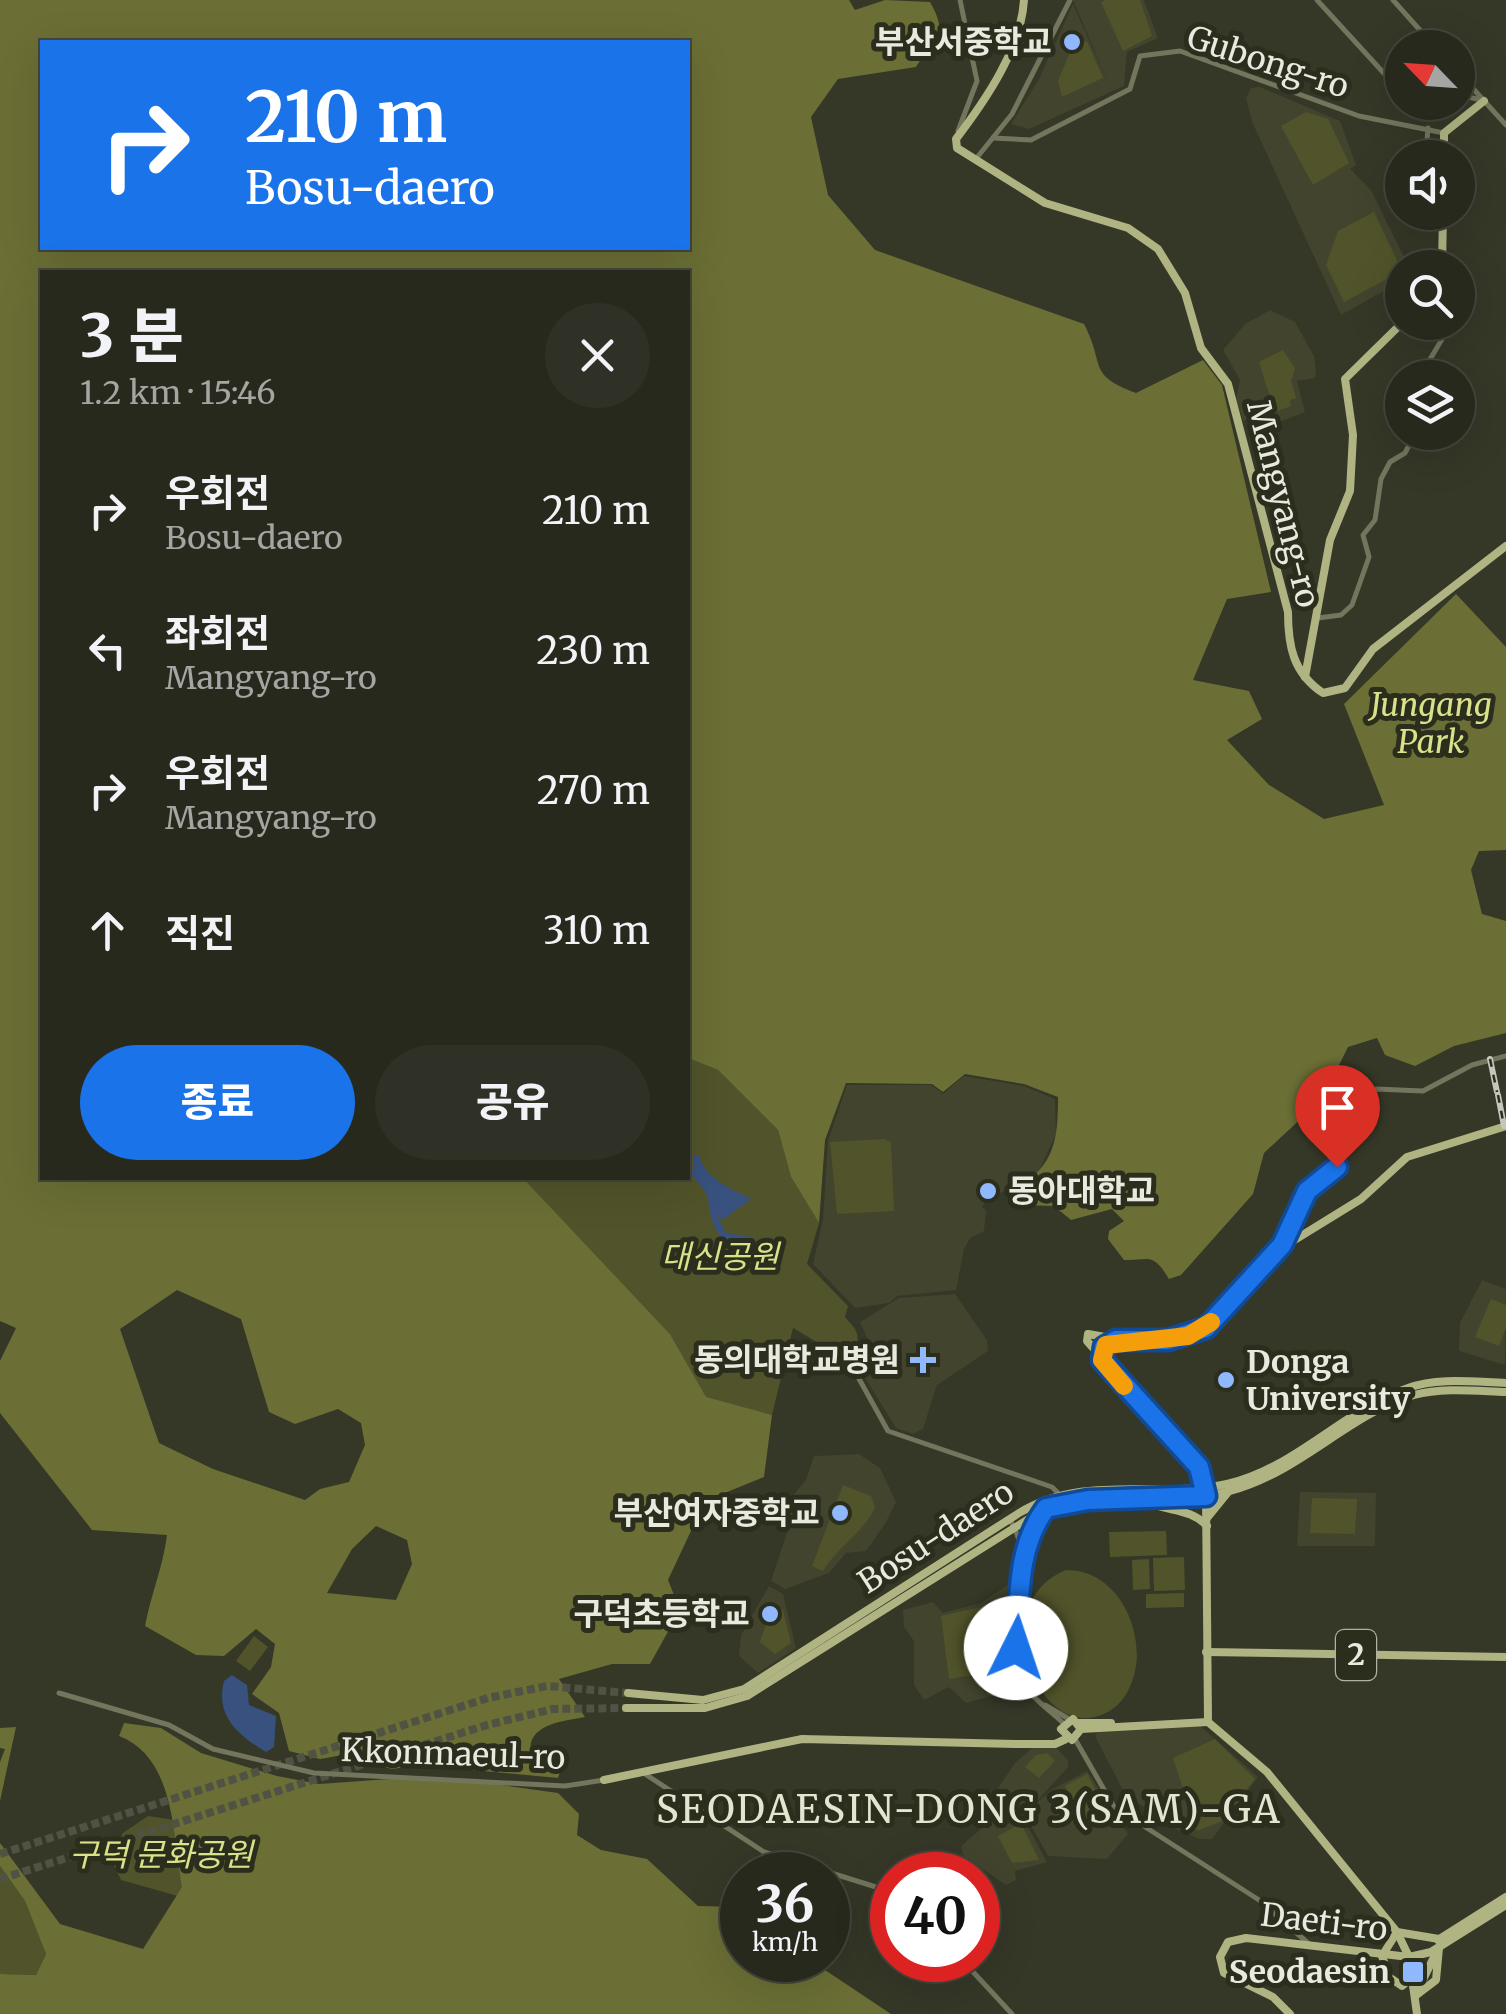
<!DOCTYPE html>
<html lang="ko">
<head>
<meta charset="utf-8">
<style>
	:root { --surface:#28291d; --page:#303126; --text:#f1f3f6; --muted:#a5a6a4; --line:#44453b; --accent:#1a73e8 }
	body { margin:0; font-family:Merriweather,"Noto Sans KR",serif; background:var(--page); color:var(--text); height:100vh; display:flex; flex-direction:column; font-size:38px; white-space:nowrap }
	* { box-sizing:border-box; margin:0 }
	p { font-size:32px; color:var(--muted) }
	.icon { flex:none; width:55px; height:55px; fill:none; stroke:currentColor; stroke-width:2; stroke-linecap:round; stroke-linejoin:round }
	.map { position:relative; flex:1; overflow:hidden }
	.side { position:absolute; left:40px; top:270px; width:650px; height:910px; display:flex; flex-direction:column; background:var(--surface); border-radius:0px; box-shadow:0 10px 40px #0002,0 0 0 2px var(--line) }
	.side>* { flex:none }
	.top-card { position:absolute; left:40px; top:40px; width:650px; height:210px; border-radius:0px; box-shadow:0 10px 40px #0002,0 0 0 2px var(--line); background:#1a73e8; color:#fff; overflow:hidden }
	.needle { width:65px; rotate:295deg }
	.fabs { position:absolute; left:1385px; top:30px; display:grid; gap:20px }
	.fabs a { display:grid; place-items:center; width:90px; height:90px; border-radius:50%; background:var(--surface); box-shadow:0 10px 40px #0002,0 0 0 2px var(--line); font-size:50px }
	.speed { position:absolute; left:720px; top:1852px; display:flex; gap:20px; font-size:50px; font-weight:700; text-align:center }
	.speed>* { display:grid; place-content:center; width:130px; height:130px; border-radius:50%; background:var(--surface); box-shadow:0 10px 40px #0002,0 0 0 2px var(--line); line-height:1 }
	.speed small { font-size:25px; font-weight:400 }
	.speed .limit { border:15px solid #d22; background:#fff; color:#111 }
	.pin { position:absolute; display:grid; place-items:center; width:85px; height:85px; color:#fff; margin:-102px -42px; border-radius:50% 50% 50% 0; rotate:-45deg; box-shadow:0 0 10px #0007 }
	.pin .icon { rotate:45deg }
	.me { position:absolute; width:110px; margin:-55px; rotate:4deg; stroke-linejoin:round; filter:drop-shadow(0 0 8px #0008) }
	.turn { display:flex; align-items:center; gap:35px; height:210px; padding:0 40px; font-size:45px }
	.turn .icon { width:130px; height:130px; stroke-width:2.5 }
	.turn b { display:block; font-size:70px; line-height:85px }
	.round { display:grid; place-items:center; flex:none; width:105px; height:105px; border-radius:52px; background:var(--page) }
	.headline { display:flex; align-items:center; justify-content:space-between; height:170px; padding:0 40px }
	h1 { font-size:60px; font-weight:800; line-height:75px }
	.action { display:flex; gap:20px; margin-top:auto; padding:20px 40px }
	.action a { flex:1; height:115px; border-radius:60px; background:var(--accent); color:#fff; font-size:40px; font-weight:800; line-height:115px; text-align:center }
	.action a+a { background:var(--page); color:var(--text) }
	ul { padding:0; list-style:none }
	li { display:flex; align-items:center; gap:30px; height:140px; padding:0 40px }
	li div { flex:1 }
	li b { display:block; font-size:38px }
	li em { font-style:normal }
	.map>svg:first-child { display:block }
</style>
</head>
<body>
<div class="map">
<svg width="1506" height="2014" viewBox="0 0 1506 2014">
	<rect width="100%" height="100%" fill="#353727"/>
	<!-- built -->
	<g fill="#42442e">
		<path d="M1073 0H1144L1158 38 1127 52 1124 86 1029 129 1011 124 1039 79 1073 4 1110 87Z"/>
		<path d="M1260 87 1340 121 1356 165 1350 169 1371 190 1409 267 1402 268V281L1341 315 1252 122 1246 98 1251 88Z"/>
		<path d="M1270 310 1295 322 1314 356 1316 372 1315 378 1297 381 1305 412 1257 430 1252 419 1243 421 1236 400 1240 380 1223 350 1245 324Z"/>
		<path d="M964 1076 1024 1086 1055 1099 1056 1134 1038 1173 993 1197 990 1194 982 1207 986 1210 984 1231 970 1238 964 1249 956 1290 897 1296 889 1303 855 1308 813 1264 823 1219 828 1141 847 1085H931L943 1094Z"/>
		<path d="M1482 1280 1506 1289 1505 1365 1459 1351 1460 1323Z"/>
		<path d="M955 1294 987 1340 988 1351 937 1385 923 1429 913 1434 896 1428 864 1376 874 1369 872 1349 860 1322 899 1298Z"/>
		<path d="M859 1454 880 1468 896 1502 885 1524 866 1551 846 1553 829 1573 785 1589 771 1581 790 1524V1499L806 1480 814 1456Z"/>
		<path d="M1300 1492 1376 1493 1375 1546H1297Z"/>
		<path d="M769 1586 783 1594 796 1648 758 1673 739 1656 741 1635Z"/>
		<path d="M1006 1586 1011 1588 1008 1631 1020 1688 966 1703 949 1687 924 1700 914 1685V1641L904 1627 903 1610 933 1602 943 1613 981 1603Z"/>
		<path d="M1199 1725 1258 1777 1212 1839H1199L1167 1825 1154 1812 1127 1798 1095 1736 1099 1730Z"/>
		<path d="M1051 1743 1068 1760V1767L1031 1808 1051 1790 1087 1771 1128 1834 1107 1859 1048 1856 1024 1813 1001 1795 998 1788 1015 1763 1033 1747Z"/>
		<path d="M996 1816 1008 1824 1022 1816 1047 1862 1015 1871 1016 1880 1006 1885 963 1856 961 1846Z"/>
	</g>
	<!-- green -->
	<g fill="#51542a">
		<path d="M1106 0H1140L1152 36 1123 51 1101 2Z"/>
		<path d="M1087 41 1103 78 1062 97 1058 81 1073 45Z"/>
		<path d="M1306 112 1328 119 1349 163 1313 185 1281 126Z"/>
		<path d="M1374 212 1402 271 1344 302 1326 265 1338 231Z"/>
		<path d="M1283 350 1295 368 1291 381 1296 398 1290 400 1291 406 1275 412 1259 362Z"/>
		<path d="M688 1058 718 1070 778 1130 791 1177 819 1223 807 1264 848 1306 845 1317C853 1327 860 1330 857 1346L842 1357 793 1328 772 1415 706 1398 670 1334 523 1178H688Z"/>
		<path d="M884 1139 891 1142 894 1211 837 1214 830 1142Z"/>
		<path d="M1491 1299 1506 1305V1328L1499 1346 1475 1337Z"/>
		<path d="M843 1485 871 1496 875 1508C862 1534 838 1546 823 1571L812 1566Z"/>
		<path d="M1312 1498 1357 1499 1355 1534 1310 1533Z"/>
		<path d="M1166 1531 1167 1555 1110 1557 1109 1532Z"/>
		<path d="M1184 1557 1185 1590 1154 1591 1153 1558Z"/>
		<path d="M1149 1559 1150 1589 1133 1590 1132 1560Z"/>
		<path d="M1066 1570C1111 1570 1137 1614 1137 1656 1136 1675 1129 1699 1111 1710 1043 1754 979 1605 1066 1570Z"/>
		<path d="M1184 1593V1607L1146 1608V1594Z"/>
		<path d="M1008 1601 1005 1634 1010 1669 949 1679 941 1616Z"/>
		<path d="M773 1603 783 1610 791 1643 775 1654 760 1642Z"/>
		<path d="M254 1636 268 1647 250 1671 236 1661Z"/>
		<path d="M1215 1739 1255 1779 1222 1821 1197 1831 1173 1758Z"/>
		<path d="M1047 1753 1055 1761 1039 1778 1025 1767 1036 1755Z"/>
		<path d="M1087 1774 1109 1814 1087 1827 1065 1786Z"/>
		<path d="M148 1816 215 1826 185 1898 121 1880 110 1857 123 1833Z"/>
		<path d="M1021 1823 1039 1860 1012 1863 998 1836Z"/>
		<path d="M0 1866 25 1901 46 1954 36 1975 0 1974Z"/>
	</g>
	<!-- forest -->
	<g fill="#6b6f35" fill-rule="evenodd">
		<path d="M0 0H849L855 10 885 0 930 2C950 37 934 37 916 67L838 79 811 117 828 195 875 250 1084 324C1106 366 1086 374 1136 393L1203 360 1222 385 1271 592 1227 599 1193 680 1249 691 1262 719 1227 740 1269 785 1324 819 1384 805 1344 704 1456 594 1506 647V850L1479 851 1471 870 1482 914 1506 921V1033L1454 1046 1415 1066 1385 1055 1377 1038 1348 1047 1322 1099 1264 1153 1253 1194 1181 1275 1169 1279C1152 1251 1149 1261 1124 1260L1108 1239 1109 1231 1124 1221 1112 1209 1071 1220 1054 1206 1020 1205 1016 1188C1055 1166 1058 1139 1058 1097L1024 1084 965 1074 943 1092 932 1084 846 1083 825 1140 819 1223 791 1177 778 1130 718 1070 688 1058V272H42V1178H523L670 1334 706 1397 772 1415 764 1477 705 1501 668 1580 680 1610 650 1664H612L559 1679 585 1717C563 1721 522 1725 532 1757L560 1772 558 1778 421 1765 392 1769 343 1755 320 1759 289 1751 279 1713 252 1694 271 1667 275 1644 256 1629 224 1656 196 1655 145 1626C151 1594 163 1567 167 1535L92 1530 0 1413V1361L16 1328 0 1321ZM42 42H688V248H42ZM177 1290 241 1319 269 1412 295 1424 338 1409 361 1423 365 1445 349 1482 320 1489 305 1500 213 1469 159 1443 120 1329ZM376 1526 407 1540 412 1564 396 1600 327 1593 352 1549Z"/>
		<path d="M124 1723 161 1728 201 1753 277 1776 319 1784 404 1778 486 1783 558 1793 579 1814 577 1835 601 1850 647 1859 698 1906 742 1907V1960H810L891 2014H0V1974L36 1975 46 1954 25 1901 0 1866V1843L60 1924 143 1949 182 1887C173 1836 175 1757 119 1736Z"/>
		<path d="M16 1727 0 1801V1762L5 1749 0 1748V1728Z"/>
	</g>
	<!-- water -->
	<g fill="#38517e">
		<path d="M693 1155 699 1156C707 1181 731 1188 751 1199L722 1220 716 1214 726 1233 753 1237 750 1244C717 1250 711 1222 708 1199 706 1189 696 1181 690 1173L694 1168Z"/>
		<path d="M232 1675 247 1685 249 1705 276 1716 274 1747 266 1752C238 1735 215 1716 224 1681Z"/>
	</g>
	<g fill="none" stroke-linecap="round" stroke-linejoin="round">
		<!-- major-tunnel -->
		<g stroke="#505243" stroke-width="8" stroke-dasharray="8 4" stroke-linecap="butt">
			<path d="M0 1854 488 1698 547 1686 628 1693"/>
			<path d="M0 1879 487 1725 553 1709 626 1708"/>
		</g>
		<!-- minor -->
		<g stroke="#73755d" stroke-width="5">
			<path d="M1317 0 1402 93"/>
			<path d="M1393 0 1436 48"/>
			<path d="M1458 72 1506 125"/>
			<path d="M1458 95 1482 100"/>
			<path d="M958 131 977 81 960 0"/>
			<path d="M993 138 1031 140 1130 89 1140 56 1180 51 1359 116 1444 133"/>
			<path d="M1426 153 1428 128"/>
			<path d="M975 160 1012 114 1070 0"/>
			<path d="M1419 378 1448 329 1447 322"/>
			<path d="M1318 618 1341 615 1352 605 1369 557 1363 535 1375 520 1381 479 1390 462 1405 453 1416 432"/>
			<path d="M1281 1245 1301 1199 1337 1167 1376 1089 1423 1091 1472 1065 1506 1056"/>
			<path d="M853 1368 888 1431 1052 1487 1060 1495"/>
			<path d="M1009 1519C1045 1570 992 1641 1029 1691 1038 1703 1052 1712 1063 1723"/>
			<path d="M1025 1547 1042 1513"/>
			<path d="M59 1693 169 1725 213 1749 314 1773 565 1786 604 1780"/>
			<path d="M1045 1705 1069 1719"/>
			<path d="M1075 1739 1114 1807 1259 1900 1309 1944"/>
			<path d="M642 1772 764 1852 892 1892"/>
			<path d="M962 1960 1012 2014"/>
		</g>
		<!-- major -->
		<g stroke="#b0b482" stroke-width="8">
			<path d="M1024 0C1021 49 985 101 956 139L957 148 1045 203 1128 228 1158 249 1185 293 1201 348 1228 384 1288 612C1288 646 1293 673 1323 693L1345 688 1373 649 1506 546"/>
			<path d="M1444 158V133L1484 101"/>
			<path d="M1442 268 1443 212"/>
			<path d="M1305 677 1330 540 1350 491 1353 435 1345 379 1403 322"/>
			<path d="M1102 1361 1104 1347 1118 1340"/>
			<path d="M1141 1498C1163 1513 1189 1506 1207 1526"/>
			<path d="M1207 1518 1229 1491"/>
			<path d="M1206 1652 1506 1657"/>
			<path d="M628 1693 703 1700 744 1689 1019 1513C1084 1473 1157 1499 1227 1484 1296 1468 1343 1410 1408 1388 1438 1377 1474 1382 1506 1383"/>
			<path d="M626 1708H705L747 1696 1046 1508C1105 1489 1170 1507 1230 1491 1299 1473 1349 1414 1414 1395 1443 1387 1476 1391 1506 1392"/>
			<path d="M1079 1723H1111"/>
			<path d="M1081 1729 1073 1719 1061 1729 1072 1740 1081 1729 1208 1722"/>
			<path d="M604 1780 802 1739 1015 1744H1055L1066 1739"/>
			<path d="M1438 1940 1506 1897"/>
			<path d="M1411 1978 1402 1986 1389 1977 1382 1956 1397 1932 1439 1939"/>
			<path d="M1417 1992 1435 1955"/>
			<path d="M1415 1996 1436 1980 1439 1948"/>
			<path d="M1290 2014 1273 1997 1224 1973 1220 1957 1228 1942 1246 1938 1409 1957 1431 1952 1506 1905"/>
			<path d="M1417 2014 1409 1957 1397 1932 1267 1772 1208 1722 1206 1496 1199 1467 1087 1341 1088 1334 1123 1340 1168 1339 1206 1328 1267 1257 1361 1199 1407 1157 1506 1126"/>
		</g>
		<defs>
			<g id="rail">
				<path d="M1490 1059 1497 1092"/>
				<path d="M1498 1095 1504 1126"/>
			</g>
		</defs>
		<!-- rail casing -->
		<use href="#rail" stroke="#c6c7bc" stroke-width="6"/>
		<!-- rail -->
		<use href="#rail" stroke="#2b2d1d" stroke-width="2.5" stroke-dasharray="8" stroke-linecap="butt"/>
	</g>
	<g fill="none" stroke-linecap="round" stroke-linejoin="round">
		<defs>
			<path id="route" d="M1016 1648C1020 1599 1016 1548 1046 1508L1088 1500 1206 1496 1199 1467 1102 1360 1104 1347 1116 1340H1168L1206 1328 1282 1245 1307 1191 1337 1167"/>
		</defs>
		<!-- route casing -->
		<use href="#route" stroke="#114b97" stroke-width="25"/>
		<!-- route -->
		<use href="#route" stroke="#1a73e8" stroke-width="18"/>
		<!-- slow -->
		<path stroke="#f59e0b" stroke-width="18" d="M1124 1386 1102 1360 1106 1345 1188 1336 1211 1322"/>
	</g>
	<!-- markers -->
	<g fill="#90b8fd" stroke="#2b2d1d" stroke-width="4">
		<circle cx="1072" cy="42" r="10"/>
		<circle cx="988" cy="1191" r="10"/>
		<path d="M918 1345h10v10h10v10h-10v10h-10v-10h-10v-10h10z"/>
		<circle cx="1226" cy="1380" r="10"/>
		<circle cx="840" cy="1513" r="10"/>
		<circle cx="770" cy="1614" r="10"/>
		<rect x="1401" y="1960" width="24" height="24" rx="5"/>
	</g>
	<g text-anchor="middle" stroke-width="10" stroke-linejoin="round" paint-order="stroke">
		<!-- shield labels -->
		<rect fill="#2b2d1d" stroke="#afb1a5" stroke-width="2.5" x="1336" y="1630" width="40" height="50" rx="8"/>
		<g font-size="30" font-weight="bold" fill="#e8e9df">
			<text x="1356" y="1665">2</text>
		</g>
		<!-- poi labels -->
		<g font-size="32" font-weight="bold" fill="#e8e9df" stroke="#2b2d1d" text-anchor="end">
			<text x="1052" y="53">부산서중학교</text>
			<text x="1008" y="1202" text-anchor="start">동아대학교</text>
			<text x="900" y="1371">동의대학교병원</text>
			<text x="1246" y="1373" text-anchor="start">Donga<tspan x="1246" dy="37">University</tspan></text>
			<text x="820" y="1524">부산여자중학교</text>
			<text x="750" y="1625">구덕초등학교</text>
			<text x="1390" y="1983">Seodaesin</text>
		</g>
		<!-- street labels -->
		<g font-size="32" fill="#e8e9df" stroke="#2b2d1d">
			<text transform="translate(1268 62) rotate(18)" y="11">Gubong-ro</text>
			<text transform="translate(1283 504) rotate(76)" y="11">Mangyang-ro</text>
			<text transform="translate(936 1537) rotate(-33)" y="11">Bosu-daero</text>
			<text transform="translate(453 1754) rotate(2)" y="11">Kkonmaeul-ro</text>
			<text transform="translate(1324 1922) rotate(7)" y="11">Daeti-ro</text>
		</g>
		<!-- park labels -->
		<g font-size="32" font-style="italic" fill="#dae189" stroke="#2b2d1d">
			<text x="1431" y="716">Jungang<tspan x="1431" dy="37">Park</tspan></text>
			<text x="720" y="1268">대신공원</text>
			<text x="161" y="1866">구덕 문화공원</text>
		</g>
		<!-- quarter labels -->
		<g font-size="38" letter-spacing="2.5" fill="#e3e5d1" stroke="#2b2d1d">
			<text x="969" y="1823">SEODAESIN-DONG 3(SAM)-GA</text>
		</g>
	</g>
</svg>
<div class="fabs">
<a><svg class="needle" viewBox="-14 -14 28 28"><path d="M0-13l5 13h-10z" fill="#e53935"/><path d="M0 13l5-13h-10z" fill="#a5a6a4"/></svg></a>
<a><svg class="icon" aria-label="sound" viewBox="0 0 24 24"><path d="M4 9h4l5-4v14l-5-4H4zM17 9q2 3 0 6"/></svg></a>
<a><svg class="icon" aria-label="search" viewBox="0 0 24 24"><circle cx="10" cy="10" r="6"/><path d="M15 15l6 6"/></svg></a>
<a><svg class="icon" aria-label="layers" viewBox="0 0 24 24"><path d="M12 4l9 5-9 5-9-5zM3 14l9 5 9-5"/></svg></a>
</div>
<div class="speed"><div>36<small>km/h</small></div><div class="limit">40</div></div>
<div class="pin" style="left:1337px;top:1167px;background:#d93025"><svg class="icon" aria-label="arrive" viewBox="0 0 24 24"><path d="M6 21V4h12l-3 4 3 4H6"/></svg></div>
<svg class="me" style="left:1016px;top:1648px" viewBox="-20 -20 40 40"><circle r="19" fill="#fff"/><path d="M0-13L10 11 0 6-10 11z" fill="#1a73e8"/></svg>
<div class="top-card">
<div class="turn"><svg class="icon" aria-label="right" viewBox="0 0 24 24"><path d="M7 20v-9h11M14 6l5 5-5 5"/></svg><div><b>210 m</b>Bosu-daero</div></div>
</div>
<section class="side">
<div class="headline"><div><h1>3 분</h1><p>1.2 km · 15:46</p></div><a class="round"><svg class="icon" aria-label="close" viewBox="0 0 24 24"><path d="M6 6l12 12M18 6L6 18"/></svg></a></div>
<ul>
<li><svg class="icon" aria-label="right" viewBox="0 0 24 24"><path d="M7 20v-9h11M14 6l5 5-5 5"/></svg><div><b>우회전</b><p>Bosu-daero</p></div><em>210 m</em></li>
<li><svg class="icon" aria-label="left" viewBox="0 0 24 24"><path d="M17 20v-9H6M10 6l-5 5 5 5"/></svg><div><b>좌회전</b><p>Mangyang-ro</p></div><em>230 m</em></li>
<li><svg class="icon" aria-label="right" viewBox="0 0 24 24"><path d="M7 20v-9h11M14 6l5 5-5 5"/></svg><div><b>우회전</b><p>Mangyang-ro</p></div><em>270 m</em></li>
<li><svg class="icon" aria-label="ahead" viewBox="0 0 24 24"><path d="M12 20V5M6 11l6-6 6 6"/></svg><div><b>직진</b></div><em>310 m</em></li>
</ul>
<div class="action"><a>종료</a><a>공유</a></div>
</section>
</div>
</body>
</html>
